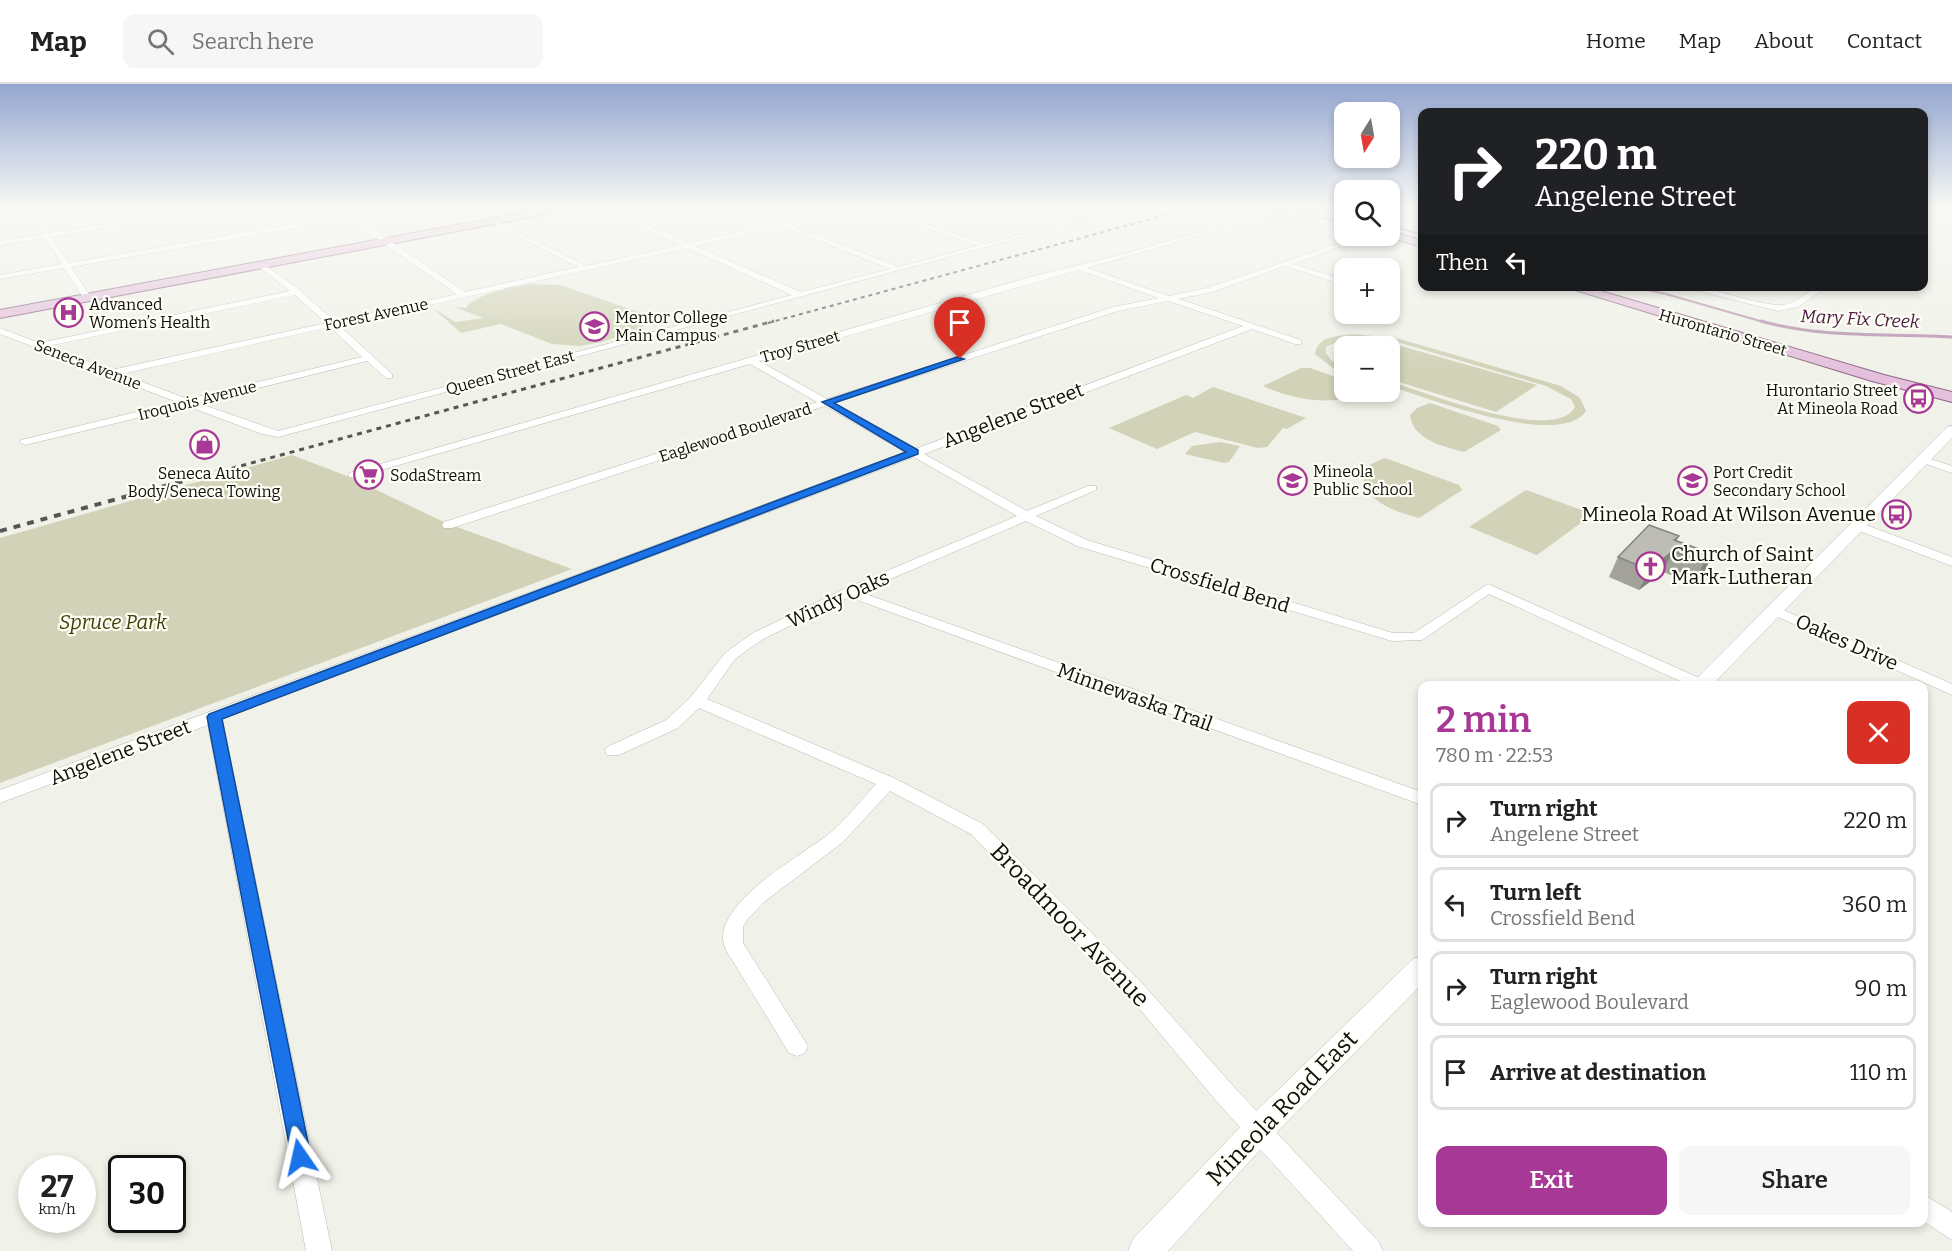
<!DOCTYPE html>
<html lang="en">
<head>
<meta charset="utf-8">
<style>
	:root { --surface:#fff; --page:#f6f6f6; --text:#222; --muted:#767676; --line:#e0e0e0; --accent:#a73895 }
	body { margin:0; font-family:Bitter,serif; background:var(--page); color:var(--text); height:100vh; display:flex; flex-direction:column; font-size:22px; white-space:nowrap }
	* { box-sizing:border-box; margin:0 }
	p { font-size:20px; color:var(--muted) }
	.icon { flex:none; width:33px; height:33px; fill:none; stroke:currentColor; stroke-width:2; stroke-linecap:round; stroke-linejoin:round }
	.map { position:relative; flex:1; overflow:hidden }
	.panel { position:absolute; left:1418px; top:597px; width:510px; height:546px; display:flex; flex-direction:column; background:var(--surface); border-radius:12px; box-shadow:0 3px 9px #0003 }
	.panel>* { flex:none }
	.guide { position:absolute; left:1418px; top:24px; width:510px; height:183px; border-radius:12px; box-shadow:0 3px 9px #0003; background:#202124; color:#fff; overflow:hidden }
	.needle { width:39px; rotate:191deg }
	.fabs { position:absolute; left:1334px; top:18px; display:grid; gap:12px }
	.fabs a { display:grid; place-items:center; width:66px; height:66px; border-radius:12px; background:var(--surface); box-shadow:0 3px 9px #0003; font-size:30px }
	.speed { position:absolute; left:18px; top:1071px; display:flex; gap:12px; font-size:30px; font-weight:700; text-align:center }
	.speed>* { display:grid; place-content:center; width:78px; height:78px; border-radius:50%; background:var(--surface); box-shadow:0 3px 9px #0003; line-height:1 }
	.speed small { font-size:15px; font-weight:400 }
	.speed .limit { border:3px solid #111; border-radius:9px; background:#fff; color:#111 }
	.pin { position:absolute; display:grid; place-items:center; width:51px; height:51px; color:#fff; margin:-62px -26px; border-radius:50% 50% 50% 0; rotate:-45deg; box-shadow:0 0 6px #0007 }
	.pin .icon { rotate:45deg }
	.me { position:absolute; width:66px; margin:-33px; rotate:349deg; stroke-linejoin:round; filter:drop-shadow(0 0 4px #0008) }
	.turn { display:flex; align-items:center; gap:21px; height:126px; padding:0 18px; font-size:27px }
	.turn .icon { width:78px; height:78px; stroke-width:2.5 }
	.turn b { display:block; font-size:42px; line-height:51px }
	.then { display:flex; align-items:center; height:57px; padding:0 18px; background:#0003; gap:12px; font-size:22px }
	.round { display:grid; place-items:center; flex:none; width:63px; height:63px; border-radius:12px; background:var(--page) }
	.overview { display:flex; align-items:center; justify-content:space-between; height:102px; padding:0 18px }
	h1 { font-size:36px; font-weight:600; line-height:45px; color:var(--accent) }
	.button { display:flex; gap:12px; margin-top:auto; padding:12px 18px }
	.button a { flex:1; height:69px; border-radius:12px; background:var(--accent); color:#fff; font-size:24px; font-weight:600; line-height:69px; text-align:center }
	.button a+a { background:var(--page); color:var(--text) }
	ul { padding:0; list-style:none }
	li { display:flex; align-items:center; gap:18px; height:75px; margin:0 12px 9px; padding:0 6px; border:3px solid var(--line); border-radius:12px }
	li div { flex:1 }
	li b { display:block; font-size:22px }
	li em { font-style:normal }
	header { display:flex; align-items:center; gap:36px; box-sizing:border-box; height:84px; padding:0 30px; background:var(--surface); border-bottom:2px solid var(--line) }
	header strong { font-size:28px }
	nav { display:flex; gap:33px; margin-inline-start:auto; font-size:21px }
	.search { width:420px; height:54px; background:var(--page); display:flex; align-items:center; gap:15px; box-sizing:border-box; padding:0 21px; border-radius:12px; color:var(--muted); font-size:22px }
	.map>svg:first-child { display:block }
</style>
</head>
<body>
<header>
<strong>Map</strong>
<div class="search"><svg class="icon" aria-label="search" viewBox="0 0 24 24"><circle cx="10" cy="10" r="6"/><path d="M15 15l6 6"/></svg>Search here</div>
<nav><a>Home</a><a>Map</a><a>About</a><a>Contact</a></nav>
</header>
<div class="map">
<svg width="1952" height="1167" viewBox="0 0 1952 1167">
	<rect width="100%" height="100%" fill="#f0f1e8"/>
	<!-- green -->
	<g fill="#d1d2b7">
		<path d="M1253 125H1283L1314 134 1288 141 1261 133 1267 130Z"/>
		<path d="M531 200 560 201 641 229 648 237 643 243 634 247 602 258 580 262 552 260 501 240 461 249 433 224 455 238 483 234 455 223 466 224C475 210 515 202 531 200Z"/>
		<path d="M1355 250 1400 255 1561 302 1580 314 1586 327C1560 366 1426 313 1389 302V297C1421 307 1555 361 1575 323L1571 315 1546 302 1390 256 1373 254 1343 255 1326 263V269L1331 276 1344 283V287L1333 284 1315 270C1318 251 1339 252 1355 250Z"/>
		<path d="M1394 260 1537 301 1496 328 1389 295 1388 262Z"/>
		<path d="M1301 284H1310L1344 296V308H1366C1333 323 1295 316 1263 302Z"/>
		<path d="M1213 303 1306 334 1287 345 1283 344 1267 363 1258 364 1195 348 1157 365 1109 344 1186 311 1193 314Z"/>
		<path d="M1430 319 1498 342 1501 346 1464 368C1444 363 1412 355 1410 331L1417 324Z"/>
		<path d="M1220 358 1240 362 1229 378 1224 379 1185 370 1192 362Z"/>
		<path d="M292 371 347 392 446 439 572 485 0 699V454Z"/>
		<path d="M1385 374 1459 401 1462 406 1419 434C1396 428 1362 417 1363 389L1371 380Z"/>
		<path d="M1526 406 1593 430 1537 471 1469 443Z"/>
	</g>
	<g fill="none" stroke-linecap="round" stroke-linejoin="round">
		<!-- stream-far1 -->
		<g stroke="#b691ad" stroke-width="2">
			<path d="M1333 125 1344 128"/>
			<path d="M1389 141 1422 151"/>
			<path d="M1628 202 1666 210 1767 239"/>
		</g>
		<!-- stream -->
		<path stroke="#b691ad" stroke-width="3" d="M1761 237C1823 255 1888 249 1952 253"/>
		<defs>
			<g id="minor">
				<path d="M27 125H42L35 128 49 149 204 125H219L52 153 69 179 344 131 346 128 351 130 396 125 356 133 465 208 578 183 491 138 493 135 586 182 681 161 603 125H611L689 159 776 140 741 125C756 125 771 138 786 138 809 136 831 125 855 125L791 141 899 183 977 162 873 125H882L985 160 1056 141 1008 125C1027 125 1044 137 1063 138 1080 140 1106 124 1127 125L278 353 262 350 187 322 25 361 20 358 21 356 177 318 0 250V244L39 259 290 207 259 183 258 181 262 179 300 206 334 237 457 210 348 135 71 183 91 213 87 215H84L64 184 0 195V191L62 180 45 154 0 161V157L43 150 29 129 0 133V129ZM783 142 890 185 801 208 695 162ZM687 164 792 211 278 347 198 319 367 277 386 294H392V290L339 241ZM295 211 326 239 111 286 48 262ZM330 243 362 273 188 315 121 290Z"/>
				<path d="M1241 125H1256L1269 130 1251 137 1087 184 1169 212 1207 204 1361 152H1369L1293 180 1344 196V201L1285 182 1212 208 1179 215 1301 256V260H1295L1252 245 924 370 1027 427 1088 402H1096V406L1036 432 1087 456 1393 549H1414L1488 500 1706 597 1708 602H1691L1489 510 1422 556 1392 557 1077 462 1026 437 860 508 1422 708V721L849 513 763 555 735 575 707 615 894 694 983 740 1142 899 1234 1003 1379 1158 1383 1167H1353L1218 1019 1128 911 971 750 890 707 843 758 764 818 747 836 743 843V859L808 962 805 969 797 972 789 969 726 866C705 823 801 772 829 750 846 736 861 716 876 700L699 624 678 644 619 671H607L605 667 607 663 666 636 690 614 725 569 753 549 844 505 1017 432 914 373 222 635 332 1167H306L208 641 0 719V706L905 368 825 322 452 444H444L442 441 444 438 817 318 750 280 357 393H349V389L1030 193 1116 172 1245 135 1238 127ZM1253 128 1259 130 1250 133 1246 129ZM1079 186 1159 214 1113 223 827 315 759 277ZM1168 217 1243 242 915 365 834 319 1118 227Z"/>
				<path d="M1395 125H1405L1389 131V127Z"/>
				<path d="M1942 125H1949L1923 141V136Z"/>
				<path d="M1389 133 1422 142V146L1389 137Z"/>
				<path d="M1680 202C1714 202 1744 218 1777 221 1797 223 1808 202 1828 202L1798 223 1778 227Z"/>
				<path d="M1389 215 1393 217V221H1389Z"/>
				<path d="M1924 373 1952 382V389L1920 378V374Z"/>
				<path d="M1858 438 1952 473V482L1854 445 1852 442Z"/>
				<path d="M1774 522 1952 600V611L1769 529 1767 526Z"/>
				<path d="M1923 1110 1952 1128V1156L1923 1137Z"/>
			</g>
			<g id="tertiary">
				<path d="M1952 342V354L1711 602H1689L1947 343Z"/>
				<path d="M1422 872V900L1269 1056 1168 1167H1128L1133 1155 1247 1036 1413 875Z"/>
			</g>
			<g id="primary">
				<path d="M542 125H563L558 128 0 234V226Z"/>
				<path d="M1298 125H1314L1344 134V140L1299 127Z"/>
				<path d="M1389 147 1422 156V163L1385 152H1389Z"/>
				<path d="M1562 202H1584L1884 291 1952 308V318L1872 297Z"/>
			</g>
		</defs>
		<!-- minor casing -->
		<use href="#minor" stroke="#b9bab1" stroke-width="1"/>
		<!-- tertiary casing -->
		<use href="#tertiary" stroke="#b9bab1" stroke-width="1"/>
		<!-- primary casing -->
		<use href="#primary" stroke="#8e6784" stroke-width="2"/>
		<!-- minor -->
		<use href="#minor" fill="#fff" fill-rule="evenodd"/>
		<!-- tertiary -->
		<use href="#tertiary" fill="#fff" fill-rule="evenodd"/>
		<!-- primary -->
		<use href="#primary" fill="#e4c0dc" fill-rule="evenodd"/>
		<!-- rail-far2 -->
		<path stroke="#565752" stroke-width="2" stroke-dasharray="4 4" stroke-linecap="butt" d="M768 239 1188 125"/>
		<!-- rail-far1 -->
		<path stroke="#565752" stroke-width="3" stroke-dasharray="5 5" stroke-linecap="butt" d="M222 387 774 237"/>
		<!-- rail -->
		<path stroke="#565752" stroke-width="4" stroke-dasharray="7 7" stroke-linecap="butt" d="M0 447 227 385"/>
	</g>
	<!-- wall -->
	<path fill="#a3a39c" d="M1676 456 1713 470 1703 490 1693 499 1663 488 1639 506 1609 493 1618 473Z"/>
	<!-- shaded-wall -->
	<g fill="#84847f">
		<path d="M1679 452 1670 469 1673 467 1663 488 1639 506 1649 486Z"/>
		<path d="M1713 470 1703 490 1693 499 1704 479Z"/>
	</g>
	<!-- building -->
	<path fill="#bdbdb5" stroke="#84847f" stroke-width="1.5" d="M1649 441 1679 452 1674 456 1713 470 1704 479 1673 467 1649 486 1618 473Z"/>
	<!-- sky -->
	<linearGradient id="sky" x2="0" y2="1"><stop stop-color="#94a6d0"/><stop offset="0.43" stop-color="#f8f9f5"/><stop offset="1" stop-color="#f8f9f5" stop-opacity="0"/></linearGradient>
	<rect width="1952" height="288" fill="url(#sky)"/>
	<!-- route -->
	<path fill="#1a73e8" stroke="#114b97" stroke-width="1.5" d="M957 273 964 275 834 319 918 366V370L222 635 311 1073 308 1081 300 1084 293 1081 207 633 209 630 906 368 822 318Z"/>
	<!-- icons -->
	<defs>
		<symbol id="hospital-ring" viewBox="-11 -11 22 22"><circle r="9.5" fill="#fefef5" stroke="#a73895" stroke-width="1.5"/><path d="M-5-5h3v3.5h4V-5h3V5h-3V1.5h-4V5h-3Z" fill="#a73895"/></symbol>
		<symbol id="school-ring" viewBox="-11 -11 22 22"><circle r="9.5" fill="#fefef5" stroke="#a73895" stroke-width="1.5"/><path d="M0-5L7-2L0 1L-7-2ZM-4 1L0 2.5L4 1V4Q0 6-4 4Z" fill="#a73895"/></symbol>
		<symbol id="bus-ring" viewBox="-11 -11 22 22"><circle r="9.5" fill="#fefef5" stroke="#a73895" stroke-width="1.5"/><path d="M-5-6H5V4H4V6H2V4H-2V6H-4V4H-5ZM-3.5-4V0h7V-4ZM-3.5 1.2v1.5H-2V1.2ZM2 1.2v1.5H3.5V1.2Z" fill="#a73895"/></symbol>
		<symbol id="shop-ring" viewBox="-11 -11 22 22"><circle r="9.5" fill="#fefef5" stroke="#a73895" stroke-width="1.5"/><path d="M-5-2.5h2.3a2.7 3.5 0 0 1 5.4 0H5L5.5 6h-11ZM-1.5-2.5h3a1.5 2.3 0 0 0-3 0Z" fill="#a73895"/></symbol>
		<symbol id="supermarket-ring" viewBox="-11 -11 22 22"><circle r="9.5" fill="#fefef5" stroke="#a73895" stroke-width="1.5"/><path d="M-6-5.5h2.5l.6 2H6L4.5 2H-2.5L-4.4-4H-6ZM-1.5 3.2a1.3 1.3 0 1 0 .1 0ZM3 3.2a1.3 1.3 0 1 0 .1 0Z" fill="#a73895"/></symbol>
		<symbol id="church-ring" viewBox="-11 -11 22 22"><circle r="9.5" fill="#fefef5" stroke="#a73895" stroke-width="1.5"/><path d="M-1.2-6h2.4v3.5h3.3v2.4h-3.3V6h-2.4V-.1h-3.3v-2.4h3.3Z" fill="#a73895"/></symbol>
	</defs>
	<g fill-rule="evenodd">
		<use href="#hospital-ring" x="52" y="212" width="33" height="33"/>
		<use href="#school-ring" x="578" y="226" width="33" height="33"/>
		<use href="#bus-ring" x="1902" y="298" width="33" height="33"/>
		<use href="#shop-ring" x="188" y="344" width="33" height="33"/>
		<use href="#supermarket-ring" x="352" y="374" width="33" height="33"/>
		<use href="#school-ring" x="1276" y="380" width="33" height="33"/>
		<use href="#school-ring" x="1676" y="380" width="33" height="33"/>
		<use href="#bus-ring" x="1880" y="414" width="33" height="33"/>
		<use href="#church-ring" x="1634" y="466" width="33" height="33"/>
	</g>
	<g text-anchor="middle" stroke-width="4.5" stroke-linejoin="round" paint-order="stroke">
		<!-- far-poi labels -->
		<g font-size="16" fill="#0f100d" stroke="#fefef5" text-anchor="start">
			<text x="89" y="226">Advanced<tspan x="89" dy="18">Women’s Health</tspan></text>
			<text x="615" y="239">Mentor College<tspan x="615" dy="18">Main Campus</tspan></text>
			<text x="1898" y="312" text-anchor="end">Hurontario Street<tspan x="1898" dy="18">At Mineola Road</tspan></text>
			<text x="1313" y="393">Mineola<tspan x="1313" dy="18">Public School</tspan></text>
			<text x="1713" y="394">Port Credit<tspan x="1713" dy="18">Secondary School</tspan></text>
			<text x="204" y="395" text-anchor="middle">Seneca Auto<tspan x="204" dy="18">Body/Seneca Towing</tspan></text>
			<text x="390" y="397">SodaStream</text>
		</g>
		<!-- far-street labels -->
		<g font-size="16" fill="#0f100d" stroke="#fefef5">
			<text transform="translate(376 230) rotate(-12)" y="6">Forest Avenue</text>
			<text transform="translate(1723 248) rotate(16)" y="6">Hurontario Street</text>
			<text transform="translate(800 262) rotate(-16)" y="6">Troy Street</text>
			<text transform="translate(88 280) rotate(21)" y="6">Seneca Avenue</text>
			<text transform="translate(510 288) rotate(-15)" y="6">Queen Street East</text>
			<text transform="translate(197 316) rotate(-14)" y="6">Iroquois Avenue</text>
			<text transform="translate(735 348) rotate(-18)" y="6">Eaglewood Boulevard</text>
		</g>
		<!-- far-water labels -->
		<g font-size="18" font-style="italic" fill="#4a1b42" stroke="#fefef5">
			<text transform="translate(1860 235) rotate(3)" y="6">Mary Fix Creek</text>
		</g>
		<!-- street labels -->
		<g font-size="20" fill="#0f100d" stroke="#fefef5">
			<text transform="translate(1013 331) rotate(-21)" y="7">Angelene Street</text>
			<text transform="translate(1220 501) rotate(17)" y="7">Crossfield Bend</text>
			<text transform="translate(838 515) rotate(-25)" y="7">Windy Oaks</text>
			<text transform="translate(1847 558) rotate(24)" y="7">Oakes Drive</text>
			<text transform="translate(1135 613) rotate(20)" y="7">Minnewaska Trail</text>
			<text transform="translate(120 668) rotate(-21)" y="7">Angelene Street</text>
		</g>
		<!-- poi labels -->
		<g font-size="20" fill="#0f100d" stroke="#fefef5" text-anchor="end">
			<text x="1876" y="437">Mineola Road At Wilson Avenue</text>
			<text x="1671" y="477" text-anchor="start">Church of Saint<tspan x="1671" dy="23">Mark-Lutheran</tspan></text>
		</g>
		<!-- park labels -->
		<g font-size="20" font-style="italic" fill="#413f08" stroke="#fefef5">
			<text x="113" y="545">Spruce Park</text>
		</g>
		<!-- near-street labels -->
		<g font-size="24" fill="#0f100d" stroke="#fefef5">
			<text transform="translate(1070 841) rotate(46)" y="8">Broadmoor Avenue</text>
			<text transform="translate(1282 1024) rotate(-46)" y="8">Mineola Road East</text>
		</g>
	</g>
</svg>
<div class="fabs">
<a><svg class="needle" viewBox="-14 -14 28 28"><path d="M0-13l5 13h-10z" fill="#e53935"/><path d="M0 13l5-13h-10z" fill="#767676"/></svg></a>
<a><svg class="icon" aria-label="search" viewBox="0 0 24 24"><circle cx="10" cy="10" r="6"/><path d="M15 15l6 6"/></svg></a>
<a>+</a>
<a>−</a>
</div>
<div class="speed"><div>27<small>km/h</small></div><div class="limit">30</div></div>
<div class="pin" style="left:960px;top:275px;background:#d93025"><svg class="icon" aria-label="arrive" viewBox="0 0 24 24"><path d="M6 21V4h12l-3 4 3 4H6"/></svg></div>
<svg class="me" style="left:300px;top:1073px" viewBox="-20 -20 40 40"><path d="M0-17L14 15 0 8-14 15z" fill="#1a73e8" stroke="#fff" stroke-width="4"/></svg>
<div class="guide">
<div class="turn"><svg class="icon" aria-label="right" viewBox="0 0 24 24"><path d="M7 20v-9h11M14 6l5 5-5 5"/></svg><div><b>220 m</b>Angelene Street</div></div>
<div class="then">Then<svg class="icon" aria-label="left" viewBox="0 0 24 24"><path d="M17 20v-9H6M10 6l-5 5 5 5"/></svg></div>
</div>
<section class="panel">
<div class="overview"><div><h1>2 min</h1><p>780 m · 22:53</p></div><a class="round" style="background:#d93025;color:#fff"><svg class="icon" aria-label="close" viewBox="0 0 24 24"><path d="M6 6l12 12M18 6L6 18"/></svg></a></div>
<ul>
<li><svg class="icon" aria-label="right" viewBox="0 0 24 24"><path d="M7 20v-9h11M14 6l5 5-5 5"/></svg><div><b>Turn right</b><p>Angelene Street</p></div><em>220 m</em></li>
<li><svg class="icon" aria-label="left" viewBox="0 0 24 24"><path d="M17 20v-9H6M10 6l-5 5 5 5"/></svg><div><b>Turn left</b><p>Crossfield Bend</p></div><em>360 m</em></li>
<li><svg class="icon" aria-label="right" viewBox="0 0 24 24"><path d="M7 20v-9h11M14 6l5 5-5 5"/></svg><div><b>Turn right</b><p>Eaglewood Boulevard</p></div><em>90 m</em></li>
<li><svg class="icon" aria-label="arrive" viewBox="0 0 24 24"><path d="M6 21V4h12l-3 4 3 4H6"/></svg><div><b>Arrive at destination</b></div><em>110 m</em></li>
</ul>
<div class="button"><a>Exit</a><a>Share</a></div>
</section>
</div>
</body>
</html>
